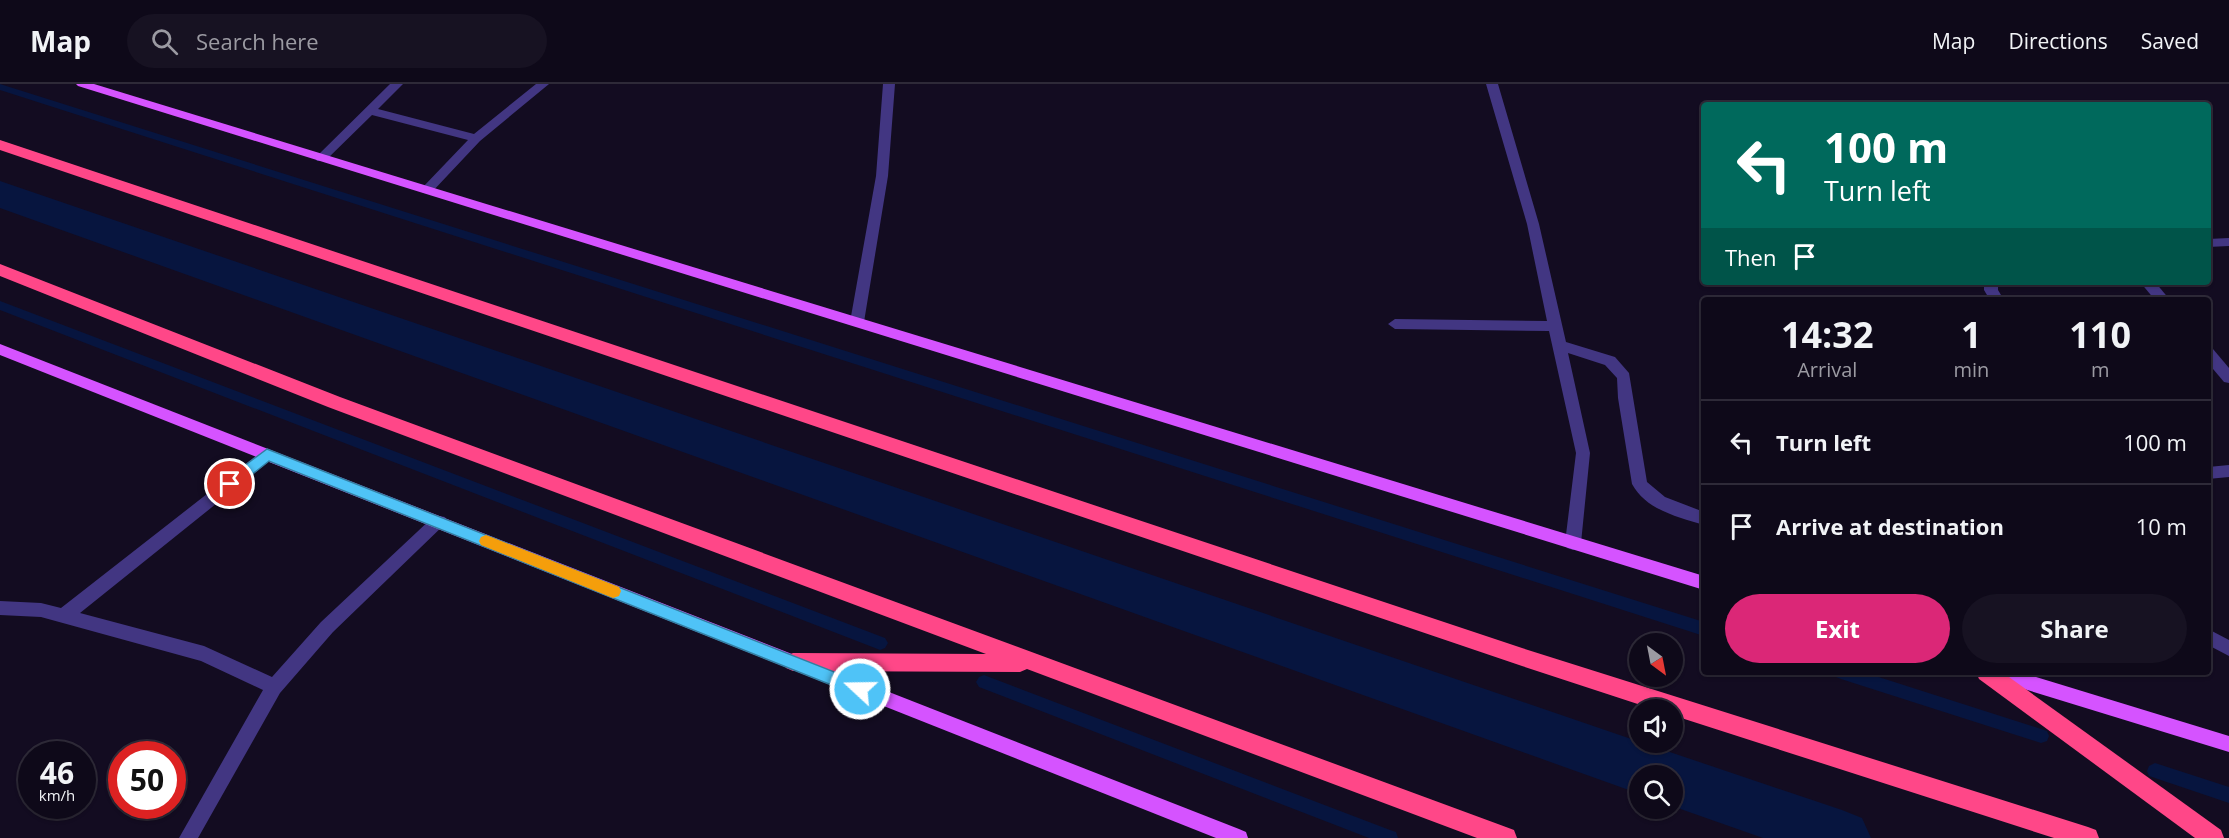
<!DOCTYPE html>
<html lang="en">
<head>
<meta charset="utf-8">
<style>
	:root { --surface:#0e0919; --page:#171222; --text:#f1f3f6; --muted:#9b9aa2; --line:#2e2a38; --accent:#db2777 }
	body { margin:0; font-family:"Open Sans",sans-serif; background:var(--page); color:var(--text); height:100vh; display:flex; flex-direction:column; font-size:22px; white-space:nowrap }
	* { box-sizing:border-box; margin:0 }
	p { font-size:20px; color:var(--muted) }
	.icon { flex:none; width:33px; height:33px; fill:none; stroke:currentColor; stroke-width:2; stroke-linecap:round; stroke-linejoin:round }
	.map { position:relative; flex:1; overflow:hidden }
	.details { position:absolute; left:1701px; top:213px; width:510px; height:378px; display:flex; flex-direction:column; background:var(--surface); border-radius:6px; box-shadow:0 2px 4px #0004,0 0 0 2px var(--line) }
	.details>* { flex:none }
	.banner { position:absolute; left:1701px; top:18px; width:510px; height:183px; border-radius:6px; box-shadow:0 2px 4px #0004,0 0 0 2px var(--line); background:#00695c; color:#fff; overflow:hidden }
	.needle { width:39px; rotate:148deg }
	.buttons { position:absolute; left:1629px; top:549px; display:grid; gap:12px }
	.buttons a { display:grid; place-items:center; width:54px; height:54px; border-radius:50%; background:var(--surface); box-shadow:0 2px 4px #0004,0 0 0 2px var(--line); font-size:30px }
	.speed { position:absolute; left:18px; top:657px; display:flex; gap:12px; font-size:30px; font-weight:700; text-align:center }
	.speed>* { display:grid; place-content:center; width:78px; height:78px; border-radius:50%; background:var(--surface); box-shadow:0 2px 4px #0004,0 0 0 2px var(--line); line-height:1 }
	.speed small { font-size:15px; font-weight:400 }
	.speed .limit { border:9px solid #d22; background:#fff; color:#111 }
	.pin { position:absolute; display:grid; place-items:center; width:51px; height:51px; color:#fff; margin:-26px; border:3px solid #fff; border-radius:50%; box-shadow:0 2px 6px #0007 }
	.me { position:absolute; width:66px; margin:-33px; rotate:291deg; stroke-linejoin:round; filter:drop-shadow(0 0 4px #0008) }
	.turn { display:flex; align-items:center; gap:21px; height:126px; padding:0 24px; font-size:27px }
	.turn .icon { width:78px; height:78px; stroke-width:2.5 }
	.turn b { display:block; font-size:42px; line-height:51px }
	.then { display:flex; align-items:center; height:57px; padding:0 24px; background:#0003; gap:12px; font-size:22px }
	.eta { display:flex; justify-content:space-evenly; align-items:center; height:102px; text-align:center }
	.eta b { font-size:36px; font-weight:700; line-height:42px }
	.cta { display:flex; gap:12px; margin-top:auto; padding:12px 24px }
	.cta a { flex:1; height:69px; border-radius:36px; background:var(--accent); color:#fff; font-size:24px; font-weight:700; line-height:69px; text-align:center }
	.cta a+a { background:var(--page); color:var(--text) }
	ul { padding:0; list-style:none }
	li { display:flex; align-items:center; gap:18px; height:84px; padding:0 24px; border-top:2px solid var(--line) }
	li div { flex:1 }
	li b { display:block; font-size:22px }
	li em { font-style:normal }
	header { display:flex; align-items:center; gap:36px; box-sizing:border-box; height:84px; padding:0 30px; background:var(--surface); border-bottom:2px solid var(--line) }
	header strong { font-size:28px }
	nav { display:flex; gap:33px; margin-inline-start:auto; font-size:21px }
	.search { width:420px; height:54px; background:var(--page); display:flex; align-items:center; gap:15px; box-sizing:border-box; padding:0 21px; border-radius:33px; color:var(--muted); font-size:22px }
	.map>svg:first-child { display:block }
</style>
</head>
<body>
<header>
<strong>Map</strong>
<div class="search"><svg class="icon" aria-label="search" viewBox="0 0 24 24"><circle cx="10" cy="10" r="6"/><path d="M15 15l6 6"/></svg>Search here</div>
<nav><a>Map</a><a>Directions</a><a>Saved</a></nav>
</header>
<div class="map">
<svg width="2229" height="754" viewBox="0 0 2229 754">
	<rect width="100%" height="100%" fill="#130c21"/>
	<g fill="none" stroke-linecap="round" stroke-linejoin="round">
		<!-- stream -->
		<g fill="#07153f" fill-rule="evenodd">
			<path d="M0 0 1704 538V552L0 6Z"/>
			<path d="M0 217 885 554 888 559 885 564 880 566 875 564 0 226Z"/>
			<path d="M1833 588H1863L2041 645 2047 647 2049 652 2047 657 2041 659 1841 595 1836 593Z"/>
			<path d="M984 591 1390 746 1396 748 1398 754H1369L979 603 976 598 979 593Z"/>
			<path d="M2155 679 2229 703V719L2149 692 2147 687 2149 682Z"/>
		</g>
		<!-- canal -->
		<path fill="#07153f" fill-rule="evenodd" d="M0 97 1640 658 1842 726 1862 734 1871 754H1763L1672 722V692H1640V710L0 124Z"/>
		<!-- minor -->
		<g fill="#423682" fill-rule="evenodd">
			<path d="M390 0H403L378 25 474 50 536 0H549L480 57 431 109H423L421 106 423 103 468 56 372 31 325 77H317L315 74Z"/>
			<path d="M883 0H895L888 92 864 238 857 243 850 238 876 92Z"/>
			<path d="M1486 0H1498L1539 140 1566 258 1615 273 1629 289 1647 398 1665 413 1704 428V441C1678 433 1646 426 1632 400L1618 314 1617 294 1605 281 1568 269 1590 369 1581 459 1579 464 1573 466 1567 464 1565 459 1576 369 1549 247 1395 245 1388 240 1395 235 1547 237 1527 140Z"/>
			<path d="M2229 154V162L2208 163V155Z"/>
			<path d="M1984 198H1998V206L2004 216H1990L1984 206Z"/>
			<path d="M2140 198H2155L2170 216H2155Z"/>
			<path d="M2208 264 2213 265 2229 284V299L2224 298 2208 279Z"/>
			<path d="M267 365 272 367 274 371 272 375 80 529 204 562 272 593 321 538 433 433 439 432 445 433 447 438 333 548 280 609 198 754H179L263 606 201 577 41 533 0 531V517L41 519 61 524 262 367Z"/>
			<path d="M2229 381V393L2208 395V383Z"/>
			<path d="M2208 545 2229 556V572L2208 561Z"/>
		</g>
		<!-- major -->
		<g fill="#d553ff" fill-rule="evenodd">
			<path d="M76 0H94L1704 492V506L78 2Z"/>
			<path d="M0 260 1239 745 1246 748 1248 754H1216L0 271Z"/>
			<path d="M1987 588H2020L2229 652V668L1995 596 1989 593Z"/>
		</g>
		<!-- highway -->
		<g fill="#ff4788" fill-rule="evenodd">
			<path d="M0 56 1522 564 2088 743 2096 746 2099 754H2054L1672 631V626H1656L1522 582 0 66Z"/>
			<path d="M0 180 340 313 1506 743 1514 746 1517 754H1477L1027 585 1020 588 793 587 786 584 783 578 786 572 793 569 986 570 328 323 0 192Z"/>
			<path d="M1976 588H2002L2221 746 2224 754H2195L1979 595Z"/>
		</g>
	</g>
	<!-- route -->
	<path fill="#4fc3f7" stroke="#337fa1" stroke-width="1.5" d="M267 365 865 600 868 605 865 610 860 612 854 610 269 377 235 404H225L223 400 225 396Z"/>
	<!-- slow -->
	<path fill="#f59e0b" d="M486 451 619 503 621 507 619 512 613 514 481 461 479 457 481 453Z"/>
</svg>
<div class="buttons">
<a><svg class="needle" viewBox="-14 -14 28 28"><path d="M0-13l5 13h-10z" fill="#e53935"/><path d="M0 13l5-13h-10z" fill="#9b9aa2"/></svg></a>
<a><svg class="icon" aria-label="sound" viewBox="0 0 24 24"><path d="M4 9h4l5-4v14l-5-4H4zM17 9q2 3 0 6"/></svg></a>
<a><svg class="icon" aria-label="search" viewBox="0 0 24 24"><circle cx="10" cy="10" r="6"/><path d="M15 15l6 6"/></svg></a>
</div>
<div class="speed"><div>46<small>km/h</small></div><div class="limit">50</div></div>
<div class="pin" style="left:230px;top:400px;background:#d93025"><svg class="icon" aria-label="arrive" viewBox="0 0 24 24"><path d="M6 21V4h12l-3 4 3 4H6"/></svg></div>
<svg class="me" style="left:860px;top:605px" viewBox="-20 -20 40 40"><circle r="17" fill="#4fc3f7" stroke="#fff" stroke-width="3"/><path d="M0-11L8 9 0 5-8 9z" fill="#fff"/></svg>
<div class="banner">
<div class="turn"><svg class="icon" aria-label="left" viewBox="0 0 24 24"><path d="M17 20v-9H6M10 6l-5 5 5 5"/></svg><div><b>100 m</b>Turn left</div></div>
<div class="then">Then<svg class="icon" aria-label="arrive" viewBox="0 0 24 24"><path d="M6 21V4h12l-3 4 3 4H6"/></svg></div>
</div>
<section class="details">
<div class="eta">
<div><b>14:32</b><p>Arrival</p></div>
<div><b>1</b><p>min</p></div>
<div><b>110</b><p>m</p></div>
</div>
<ul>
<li><svg class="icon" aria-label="left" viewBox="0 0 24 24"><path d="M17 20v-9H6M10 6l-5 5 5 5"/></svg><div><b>Turn left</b></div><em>100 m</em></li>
<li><svg class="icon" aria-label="arrive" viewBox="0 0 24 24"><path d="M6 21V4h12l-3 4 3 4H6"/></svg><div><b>Arrive at destination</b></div><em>10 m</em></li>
</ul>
<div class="cta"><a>Exit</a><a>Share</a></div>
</section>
</div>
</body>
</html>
